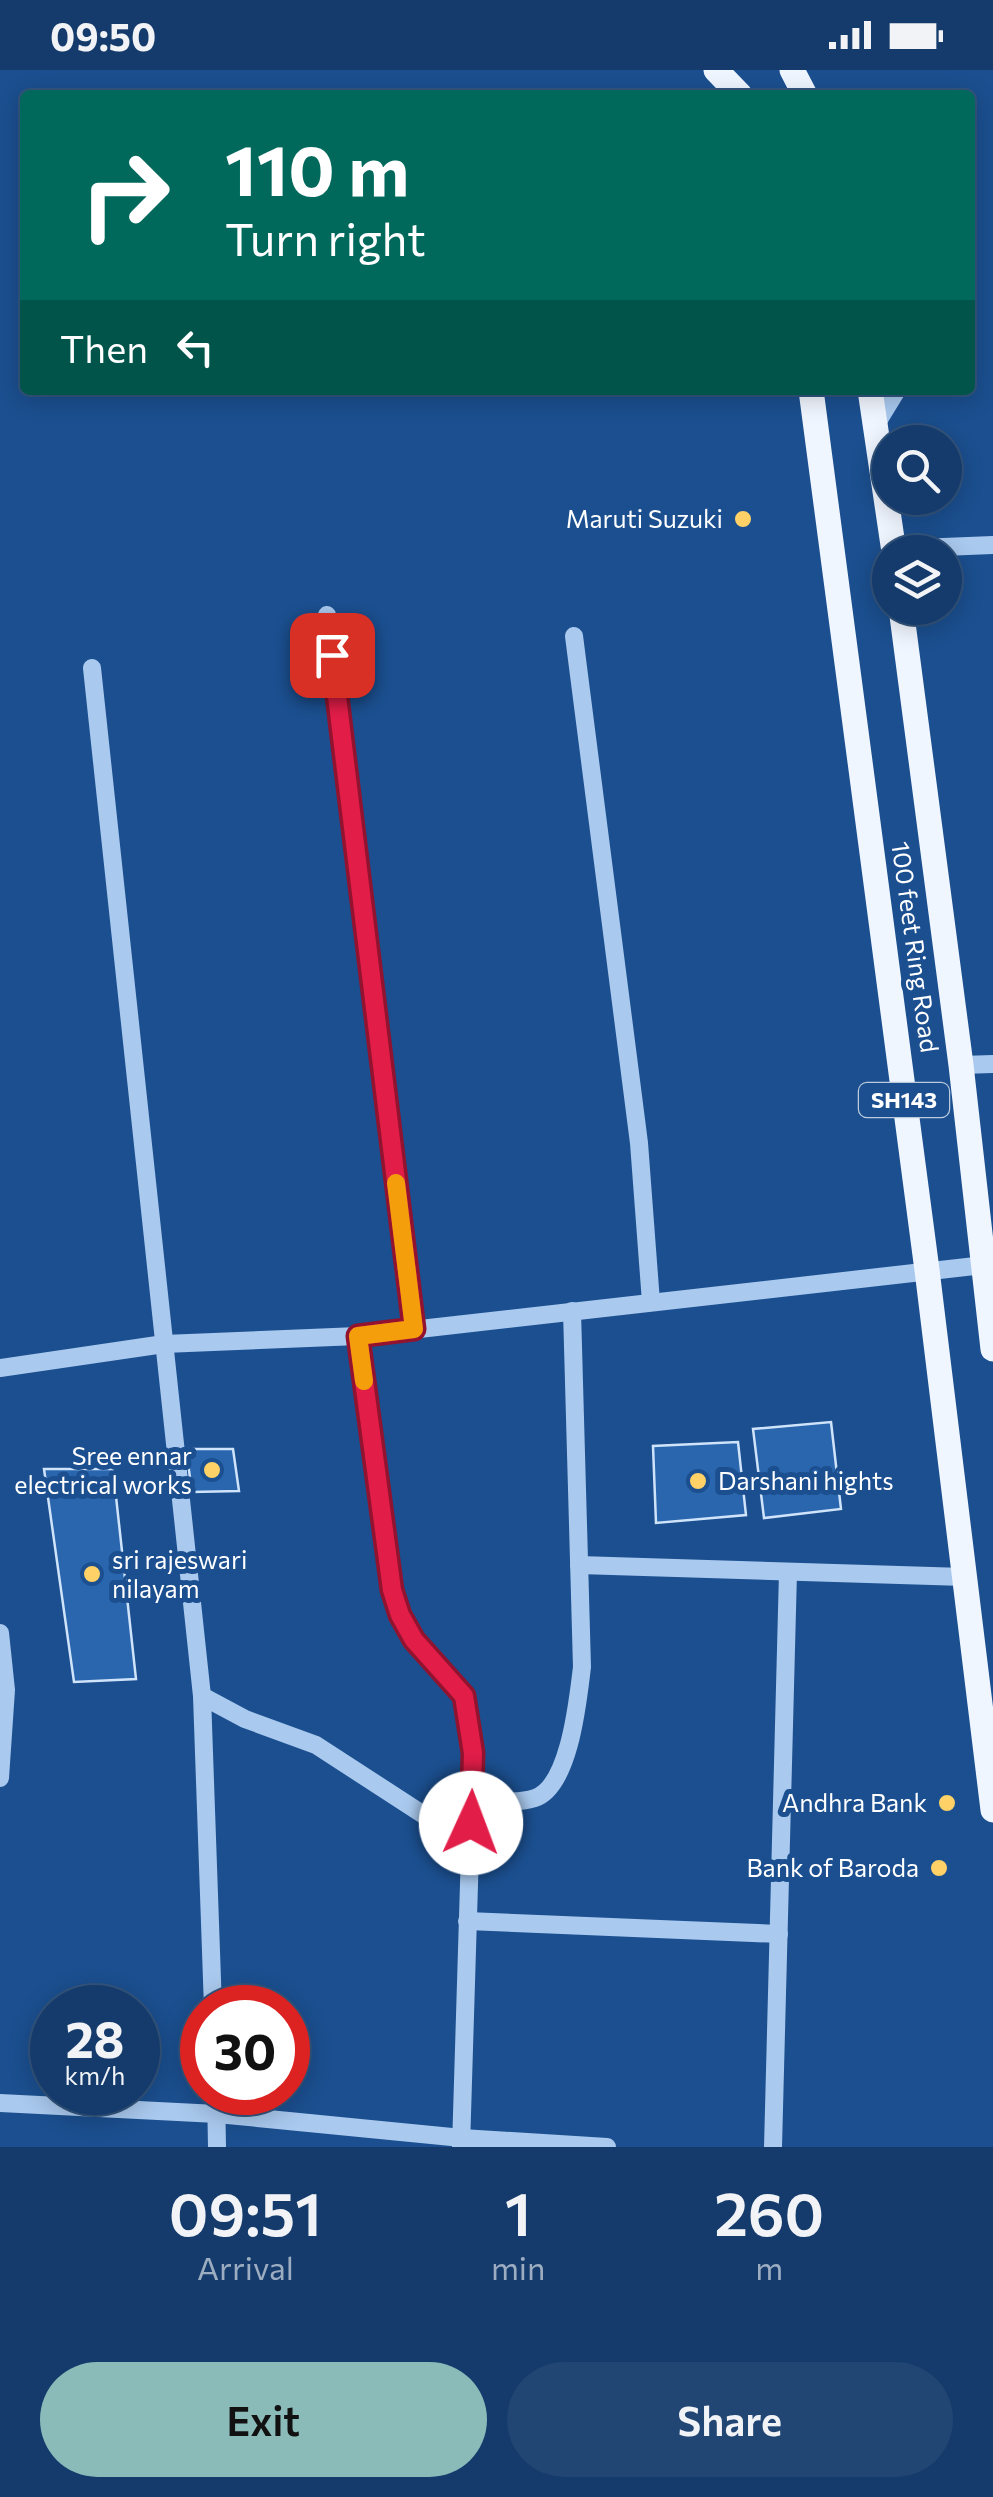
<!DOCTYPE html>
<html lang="en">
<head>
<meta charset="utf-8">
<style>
	:root { --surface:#143b6b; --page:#214673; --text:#f1f3f6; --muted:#9dadc1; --line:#33557e; --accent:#8bbbb9 }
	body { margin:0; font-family:Commissioner,sans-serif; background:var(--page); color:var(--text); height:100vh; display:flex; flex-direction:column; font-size:38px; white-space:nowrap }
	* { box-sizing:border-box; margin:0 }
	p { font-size:32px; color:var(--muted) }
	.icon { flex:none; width:55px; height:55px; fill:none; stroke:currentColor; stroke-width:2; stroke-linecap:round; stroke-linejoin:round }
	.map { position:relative; height:2077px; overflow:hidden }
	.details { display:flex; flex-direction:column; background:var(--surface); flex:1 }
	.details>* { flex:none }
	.banner { position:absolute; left:20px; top:20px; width:955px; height:305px; border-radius:10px; box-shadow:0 5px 25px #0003,0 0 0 2px var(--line); background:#00695c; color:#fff; overflow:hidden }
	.buttons { position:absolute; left:872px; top:355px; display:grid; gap:20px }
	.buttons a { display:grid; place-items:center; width:90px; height:90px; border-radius:50%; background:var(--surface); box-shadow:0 5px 25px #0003,0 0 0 2px var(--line); font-size:50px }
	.speed { position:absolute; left:30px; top:1915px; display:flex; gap:20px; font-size:50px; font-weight:700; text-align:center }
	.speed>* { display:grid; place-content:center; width:130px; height:130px; border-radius:50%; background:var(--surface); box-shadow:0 5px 25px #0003,0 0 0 2px var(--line); line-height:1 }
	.speed small { font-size:25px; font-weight:400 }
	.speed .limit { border:15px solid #d22; background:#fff; color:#111 }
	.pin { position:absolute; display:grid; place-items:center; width:85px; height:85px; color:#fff; margin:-42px; border-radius:20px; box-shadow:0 5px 15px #0006 }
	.me { position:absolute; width:110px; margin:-55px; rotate:2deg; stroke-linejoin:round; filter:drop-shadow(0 0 8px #0008) }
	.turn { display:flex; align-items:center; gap:35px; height:210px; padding:0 40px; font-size:45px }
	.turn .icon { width:130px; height:130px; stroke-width:2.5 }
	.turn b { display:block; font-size:70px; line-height:85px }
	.then { display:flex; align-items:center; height:95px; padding:0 40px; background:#0003; gap:20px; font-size:38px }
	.eta { display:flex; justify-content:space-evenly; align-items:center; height:170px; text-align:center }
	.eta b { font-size:60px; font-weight:600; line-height:70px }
	.cta { display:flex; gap:20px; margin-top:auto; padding:20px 40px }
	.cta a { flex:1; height:115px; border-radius:60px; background:var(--accent); color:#111; font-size:40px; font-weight:600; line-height:115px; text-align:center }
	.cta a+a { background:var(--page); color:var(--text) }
	.status { display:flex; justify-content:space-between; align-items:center; height:70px; padding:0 50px; background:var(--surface); direction:ltr }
	.status svg { height:28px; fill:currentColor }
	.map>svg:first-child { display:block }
</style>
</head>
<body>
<div class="status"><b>09:50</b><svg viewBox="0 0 49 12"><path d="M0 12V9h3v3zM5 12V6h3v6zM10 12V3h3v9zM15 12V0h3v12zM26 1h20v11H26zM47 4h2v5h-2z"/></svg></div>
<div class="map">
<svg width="993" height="2077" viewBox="0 0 993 2077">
	<rect width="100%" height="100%" fill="#1b4f8f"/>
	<!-- building -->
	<g fill="#2a66ad" stroke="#cfe3fa" stroke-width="2.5">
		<path d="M831 1352 841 1439 764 1448 753 1359Z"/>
		<path d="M738 1372 746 1445 656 1453 653 1376Z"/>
		<path d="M186 1379H233L239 1421 192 1422Z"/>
		<path d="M44 1399H113L136 1609 74 1612Z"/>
	</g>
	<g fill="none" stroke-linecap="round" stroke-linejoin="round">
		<!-- minor -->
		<g stroke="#a9c9ee" stroke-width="18">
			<path d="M875 356 897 320"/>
			<path d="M893 479 993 475"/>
			<path d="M327 545 414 1259"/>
			<path d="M574 566 639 1073 651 1232"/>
			<path d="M92 598 202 1626 213 1938"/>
			<path d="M961 995 993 994"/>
			<path d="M358 1266 393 1519 400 1545 414 1570 464 1626 473 1683 461 2077"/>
			<path d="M0 1298 164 1274 358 1266 993 1194"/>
			<path d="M579 1495 964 1507"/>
			<path d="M0 1563 6 1620 0 1708"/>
			<path d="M202 1626 245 1649 316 1675 470 1775"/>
			<path d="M471 1731C491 1731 517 1734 535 1728 570 1716 578 1629 582 1597L572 1241"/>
			<path d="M467 1851 779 1864"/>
			<path d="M216 2022 217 2077"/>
			<path d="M0 2033 217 2044 462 2068 607 2077"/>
			<path d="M773 2077 788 1502"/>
		</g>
		<!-- major -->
		<g stroke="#f0f6ff" stroke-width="25">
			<path d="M716 0 740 25"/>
			<path d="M792 0 805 25"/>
			<path d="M811 320 927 1200 993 1740"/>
			<path d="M870 320 894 482"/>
			<path d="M901 538 961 995 993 1279"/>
		</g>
	</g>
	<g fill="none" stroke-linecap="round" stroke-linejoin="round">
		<defs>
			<path id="route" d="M332 585 414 1259 358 1266 392 1520 400 1545 414 1570 464 1626 473 1683 471 1753"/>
		</defs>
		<!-- route casing -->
		<use href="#route" stroke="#92132f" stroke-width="25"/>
		<!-- route -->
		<use href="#route" stroke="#e11d48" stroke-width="18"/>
		<!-- slow -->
		<path stroke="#f59e0b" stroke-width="18" d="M364 1311 358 1266 414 1259 396 1113"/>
	</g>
	<!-- markers -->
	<g fill="#ffd166" stroke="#1b4f8f" stroke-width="4">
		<circle cx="743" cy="449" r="10"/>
		<circle cx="212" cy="1400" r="10"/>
		<circle cx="698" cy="1411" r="10"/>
		<circle cx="92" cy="1504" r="10"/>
		<circle cx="947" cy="1733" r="10"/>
		<circle cx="939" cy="1798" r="10"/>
	</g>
	<g text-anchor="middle" stroke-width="10" stroke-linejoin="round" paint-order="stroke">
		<!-- shield labels -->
		<rect fill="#1b4f8f" stroke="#bbcadd" stroke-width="2.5" x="859" y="1013" width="90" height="34" rx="8"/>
		<g font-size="22" font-weight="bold" fill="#fff">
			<text x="904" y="1038">SH143</text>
		</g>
		<!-- poi labels -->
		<g font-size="25" fill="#fff" stroke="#1b4f8f" text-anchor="end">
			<text x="723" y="458">Maruti Suzuki</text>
			<text x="192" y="1395">Sree ennar<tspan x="192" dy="29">electrical works</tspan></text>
			<text x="718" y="1420" text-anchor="start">Darshani hights</text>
			<text x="112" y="1499" text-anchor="start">sri rajeswari<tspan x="112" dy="29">nilayam</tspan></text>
			<text x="927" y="1742">Andhra Bank</text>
			<text x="919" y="1807">Bank of Baroda</text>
		</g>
		<!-- street labels -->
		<g font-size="25" fill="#fff" stroke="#1b4f8f">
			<text transform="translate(915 877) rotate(82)" y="9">100 feet Ring Road</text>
		</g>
	</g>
</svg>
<div class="buttons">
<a><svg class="icon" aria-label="search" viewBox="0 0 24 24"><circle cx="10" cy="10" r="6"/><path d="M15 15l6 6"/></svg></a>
<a><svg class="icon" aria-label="layers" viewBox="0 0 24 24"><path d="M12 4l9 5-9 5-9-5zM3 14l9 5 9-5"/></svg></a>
</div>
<div class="speed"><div>28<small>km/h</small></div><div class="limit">30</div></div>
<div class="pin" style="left:332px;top:585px;background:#d93025"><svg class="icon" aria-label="arrive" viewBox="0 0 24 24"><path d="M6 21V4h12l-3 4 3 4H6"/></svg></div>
<svg class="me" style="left:471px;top:1753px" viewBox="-20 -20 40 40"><circle r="19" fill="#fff"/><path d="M0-13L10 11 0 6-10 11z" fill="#e11d48"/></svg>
<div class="banner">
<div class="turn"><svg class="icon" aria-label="right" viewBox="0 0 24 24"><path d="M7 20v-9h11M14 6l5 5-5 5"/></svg><div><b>110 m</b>Turn right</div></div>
<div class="then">Then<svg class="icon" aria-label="left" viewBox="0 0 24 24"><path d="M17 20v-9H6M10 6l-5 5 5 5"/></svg></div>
</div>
</div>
<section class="details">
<div class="eta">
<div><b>09:51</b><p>Arrival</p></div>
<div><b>1</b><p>min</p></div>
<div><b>260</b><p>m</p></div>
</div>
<div class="cta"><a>Exit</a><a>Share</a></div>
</section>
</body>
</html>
